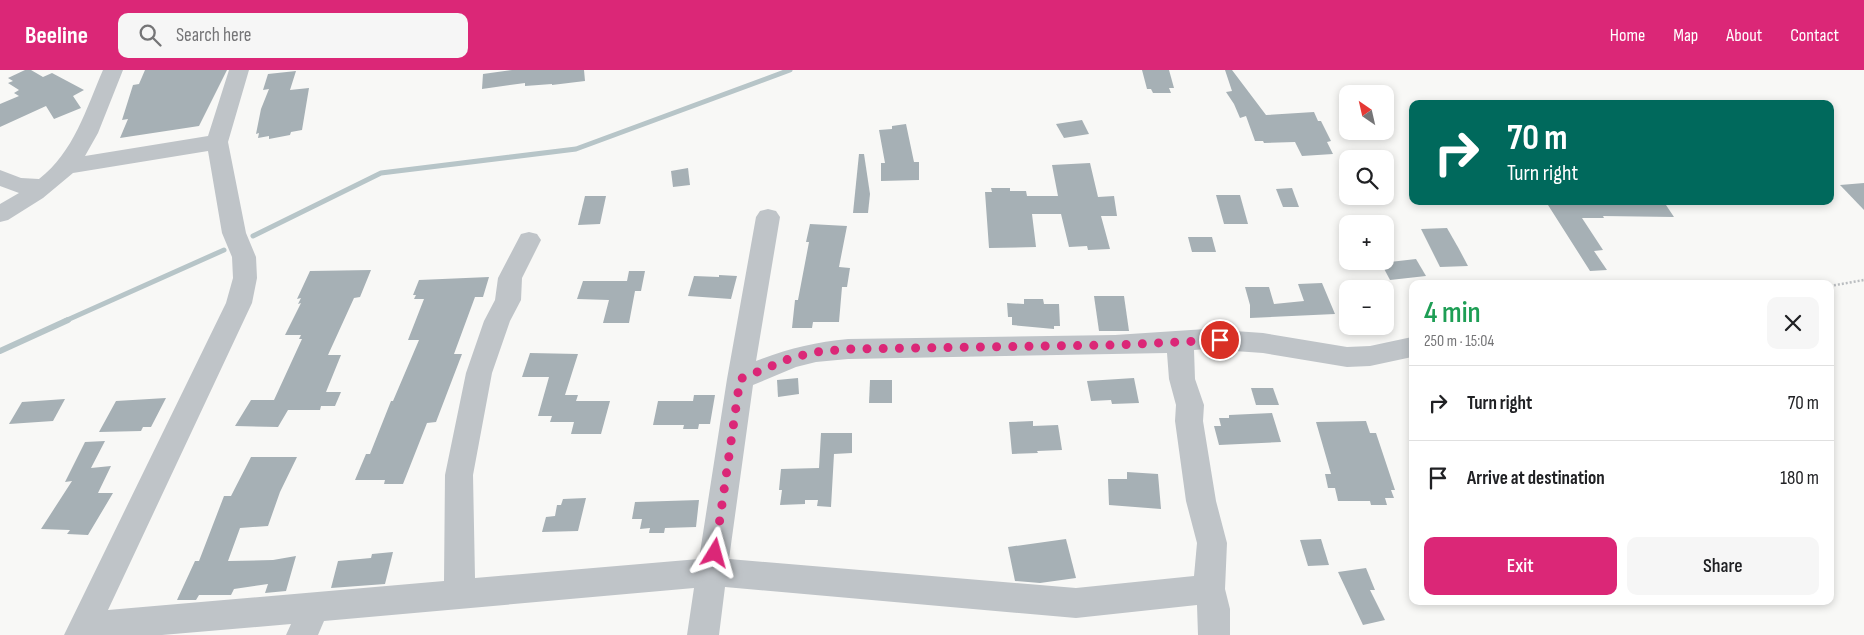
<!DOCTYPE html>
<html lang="en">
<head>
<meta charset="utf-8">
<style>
	:root { --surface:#fff; --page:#f6f6f6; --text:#202124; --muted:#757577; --line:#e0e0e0; --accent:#db2777 }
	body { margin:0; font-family:"Sofia Sans Condensed",sans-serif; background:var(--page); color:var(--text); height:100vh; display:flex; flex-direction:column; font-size:19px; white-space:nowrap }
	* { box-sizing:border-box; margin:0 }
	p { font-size:16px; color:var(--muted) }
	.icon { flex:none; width:28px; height:28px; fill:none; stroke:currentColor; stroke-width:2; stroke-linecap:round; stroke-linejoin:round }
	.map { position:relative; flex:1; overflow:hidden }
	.sheet { position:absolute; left:1409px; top:210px; width:425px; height:325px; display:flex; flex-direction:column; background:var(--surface); border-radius:10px; box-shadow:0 2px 8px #0003 }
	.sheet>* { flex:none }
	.hud { position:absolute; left:1409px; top:30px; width:425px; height:105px; border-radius:10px; box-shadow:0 2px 8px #0003; background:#00695c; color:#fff; overflow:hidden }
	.needle { width:32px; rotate:326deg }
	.controls { position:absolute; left:1339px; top:15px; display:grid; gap:10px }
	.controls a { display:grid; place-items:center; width:55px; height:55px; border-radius:10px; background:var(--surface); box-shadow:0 2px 8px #0003; font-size:25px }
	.pin { position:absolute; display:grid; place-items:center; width:42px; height:42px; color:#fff; margin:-21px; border:2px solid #fff; border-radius:50%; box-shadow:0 1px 5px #0007 }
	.me { position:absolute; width:55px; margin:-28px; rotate:8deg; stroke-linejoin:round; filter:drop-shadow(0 0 4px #0008) }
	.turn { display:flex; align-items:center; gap:18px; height:105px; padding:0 15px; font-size:22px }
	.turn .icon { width:65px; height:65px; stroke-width:2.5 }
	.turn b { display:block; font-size:35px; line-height:42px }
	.round { display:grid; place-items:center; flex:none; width:52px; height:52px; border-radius:10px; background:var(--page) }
	.overview { display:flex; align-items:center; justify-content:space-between; height:85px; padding:0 15px }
	h1 { font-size:30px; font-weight:600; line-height:38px; color:#1e9e55 }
	.action { display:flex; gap:10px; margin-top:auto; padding:10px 15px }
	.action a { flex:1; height:58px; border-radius:10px; background:var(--accent); color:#fff; font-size:20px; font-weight:600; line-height:58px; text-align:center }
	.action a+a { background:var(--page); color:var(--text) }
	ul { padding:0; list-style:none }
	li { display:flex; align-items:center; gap:15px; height:75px; padding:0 15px; border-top:1px solid var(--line) }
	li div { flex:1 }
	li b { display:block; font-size:19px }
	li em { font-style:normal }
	header { display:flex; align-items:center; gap:30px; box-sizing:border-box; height:70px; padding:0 25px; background:var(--accent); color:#fff }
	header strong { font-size:24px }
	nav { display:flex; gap:28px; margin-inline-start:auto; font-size:18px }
	.search { width:350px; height:45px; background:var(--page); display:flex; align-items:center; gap:12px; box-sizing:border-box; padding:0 18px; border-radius:10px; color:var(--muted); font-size:19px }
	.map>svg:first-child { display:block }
</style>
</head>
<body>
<header>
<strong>Beeline</strong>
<div class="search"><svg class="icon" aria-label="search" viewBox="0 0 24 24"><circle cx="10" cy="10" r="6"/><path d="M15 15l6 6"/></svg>Search here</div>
<nav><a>Home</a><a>Map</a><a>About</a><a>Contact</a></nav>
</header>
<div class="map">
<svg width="1864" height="565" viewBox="0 0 1864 565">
	<rect width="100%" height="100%" fill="#f8f8f6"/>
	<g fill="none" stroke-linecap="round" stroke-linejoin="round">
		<!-- stream-far1 -->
		<g stroke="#b7c5c8" stroke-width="5">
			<path d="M253 166 381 103 576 79 790 0"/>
			<path d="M65 251 224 180"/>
		</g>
		<!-- stream -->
		<path stroke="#b7c5c8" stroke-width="6" d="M0 281 68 250"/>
	</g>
	<!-- building -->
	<g fill="#a6b0b5">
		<path d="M25 0H31L43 7 52 3 84 20 73 26 81 38 54 49 46 36 0 57V34L19 26 14 23 19 20 8 13 13 11 8 8Z"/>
		<path d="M145 0H227L199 56 120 68 128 49 122 50 133 15 139 14Z"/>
		<path d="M512 0H584L585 11 552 15V14L525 16V13L482 19 483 4Z"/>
		<path d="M1142 0H1169L1174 18H1169L1171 23H1153L1151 19H1147Z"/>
		<path d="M1225 0H1232L1266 45 1314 42 1318 51H1321L1331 71 1327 72 1333 84 1302 86 1295 72 1264 73 1263 71H1255L1246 46 1240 48 1234 34 1226 22 1232 21Z"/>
		<path d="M296 1 290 20 309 18 302 60 291 62 290 65 269 69V66L258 68 259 63 256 64 261 39 269 19 263 20 268 4Z"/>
		<path d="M1082 50 1089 64 1064 68 1056 54Z"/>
		<path d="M906 54 914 92H919V110L881 111V93H885L879 60 892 59V56Z"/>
		<path d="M859 84H864L870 124 868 143H853Z"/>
		<path d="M1090 93 1098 127 1114 126 1117 146H1101L1110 179 1088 180 1087 176 1069 177 1061 144H1032L1036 177 989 178 985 122H992L991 118H1010V121H1026L1027 126H1058L1052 95Z"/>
		<path d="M688 98 690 115 673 117 671 101Z"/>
		<path d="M1864 113V140L1840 115Z"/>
		<path d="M1292 118 1299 137H1283L1276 119Z"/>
		<path d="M1216 125H1240L1248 154H1224Z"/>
		<path d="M585 126H606L600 154 578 155Z"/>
		<path d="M1582 131 1664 132 1674 147 1603 146 1604 148H1582L1603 180 1594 181 1607 200 1590 201 1548 135 1583 133Z"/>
		<path d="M810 154 847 156 839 197 850 198 847 217H842L839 252H813L812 258H792L795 230H798L809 172H806Z"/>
		<path d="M1447 158 1459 179 1468 196 1440 197 1421 159Z"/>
		<path d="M1188 167H1212L1216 182H1192Z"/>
		<path d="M1416 189 1426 206 1390 210 1381 193Z"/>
		<path d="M371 200 360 227 354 228 328 285H341L326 322H341L335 336H321L320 340H288L278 357 235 356 251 330H274L302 269H299L301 265H285L301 233 298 234 301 228 297 229 310 201Z"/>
		<path d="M629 201H645L641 221H635L629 253H603L609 230 577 229 583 211H627Z"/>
		<path d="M719 205 737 206 731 229 688 226 694 206 719 207Z"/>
		<path d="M489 207 483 227H475L454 284H462L436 352 427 353 403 414H384L385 410H355L366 384H370L391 331H393L419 270H408L424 229H414L416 225H413L419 210Z"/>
		<path d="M1322 213 1335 244 1250 248V235L1245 217H1269L1274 234 1304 231 1298 214Z"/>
		<path d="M1094 226H1124L1129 261H1099Z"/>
		<path d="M1024 229H1043L1044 234H1059L1060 256H1054V259L1012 255V247H1008L1007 233 1024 234Z"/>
		<path d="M530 283 578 284 565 325H578L576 331H610L601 364H571L574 352H550L552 346H538L549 307H522Z"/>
		<path d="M798 308 799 324 778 327 777 310Z"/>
		<path d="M1134 308 1139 333 1112 334 1111 330 1091 331 1087 311Z"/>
		<path d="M870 310H892V333H869Z"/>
		<path d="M1251 318H1273L1279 335H1256Z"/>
		<path d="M694 325H715L710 354H699L698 359H683L684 355H653L658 331H693Z"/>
		<path d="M166 328 151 357H143L141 361 99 362 116 331Z"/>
		<path d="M65 329 53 351 9 354 22 332Z"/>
		<path d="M1272 343 1281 372 1219 375 1214 356H1221L1219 348H1229V345Z"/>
		<path d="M1033 351V356L1058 355 1062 380 1037 381 1038 383 1012 384 1009 352Z"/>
		<path d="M1366 351 1370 363H1376L1395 420H1391L1394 428H1385L1387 435H1371L1370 431H1338L1335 418H1328L1325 404H1331L1316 352Z"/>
		<path d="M821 363H852V383L834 384 831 437 817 436 818 430H805V434L780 435 782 420H779L781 399 819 398Z"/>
		<path d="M105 371 91 398 111 396 98 423H113L88 465 67 464 70 460 41 459 72 411 65 412 85 372Z"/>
		<path d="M251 387H297L280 422 268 456 240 458 228 491 273 490 296 486 286 521 265 523 268 514 234 519 231 525H199L196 530H177L195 491H199L224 426H231Z"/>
		<path d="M1127 402 1158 404 1161 439 1109 435 1108 409H1127Z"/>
		<path d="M586 428 578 461 542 462 546 447 555 446 557 435H561L563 429Z"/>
		<path d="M699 430 696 457 665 458 664 463H649L650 458 640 459 642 449H632L635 432Z"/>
		<path d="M1066 469 1076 508 1040 513 1015 511 1008 477Z"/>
		<path d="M1321 469 1329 495 1308 496 1300 470Z"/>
		<path d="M393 482 385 514 331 518 338 491 371 488 372 484Z"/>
		<path d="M1366 498 1375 520H1370L1385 550 1363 555 1338 502Z"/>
	</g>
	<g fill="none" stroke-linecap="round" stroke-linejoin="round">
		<!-- path -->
		<path stroke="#babdc0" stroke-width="2.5" stroke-dasharray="2 2" stroke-linecap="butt" d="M1830 216 1864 210"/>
		<!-- minor -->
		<path fill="#bfc4c8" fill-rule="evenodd" d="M103 0H123L98 63 85 86 208 66 229 0H249L228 72 246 163 256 187 257 208 252 233 108 540 444 511 445 405 466 303 484 251 495 230 498 208 521 164 529 162 537 164 541 170 522 208 521 230 510 251 492 303 473 405 475 508 699 489 727 309 756 147 760 141 768 139 776 141 780 147 756 291C787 279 815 272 848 269L1115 265 1206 259 1263 263 1347 277 1370 276 1412 267V287L1370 296 1347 297 1263 283 1206 279 1194 280 1195 309 1204 335 1203 351 1216 431 1227 473 1225 519 1230 539V565H1198L1197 535 1076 548 725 517 719 565H687L694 518 324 551 318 565H286L291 554 162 565H64L226 233 233 208 232 187 222 163 208 81 73 103 43 128 8 150 0 152V134L19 123 0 116V100L21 108 39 109C74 82 86 39 103 0ZM1167 283 1169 309 1176 335 1175 351 1186 431 1197 473 1194 506 1076 518 729 489 753 315 796 297 816 292 848 289Z"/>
	</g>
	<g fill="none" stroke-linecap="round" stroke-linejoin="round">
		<!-- route -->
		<path stroke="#db2777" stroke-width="9" stroke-dasharray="0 16.2" d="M715 483 740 309 791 288 816 282 848 279 1115 275 1220 270"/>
	</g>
</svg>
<div class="controls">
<a><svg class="needle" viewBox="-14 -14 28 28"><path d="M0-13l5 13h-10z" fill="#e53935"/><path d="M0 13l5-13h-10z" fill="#757577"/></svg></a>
<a><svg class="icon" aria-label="search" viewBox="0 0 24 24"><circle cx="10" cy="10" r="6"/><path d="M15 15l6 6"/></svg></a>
<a>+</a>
<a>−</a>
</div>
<div class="pin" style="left:1220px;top:270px;background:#d93025"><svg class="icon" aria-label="arrive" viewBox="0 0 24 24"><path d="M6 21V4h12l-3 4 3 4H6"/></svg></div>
<svg class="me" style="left:715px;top:483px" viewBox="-20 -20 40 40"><path d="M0-17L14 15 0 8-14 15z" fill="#db2777" stroke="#fff" stroke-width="4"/></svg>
<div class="hud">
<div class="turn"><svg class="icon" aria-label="right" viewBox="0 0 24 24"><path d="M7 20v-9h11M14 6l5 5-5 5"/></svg><div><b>70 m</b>Turn right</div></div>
</div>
<section class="sheet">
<div class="overview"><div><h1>4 min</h1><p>250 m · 15:04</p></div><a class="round"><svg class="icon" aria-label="close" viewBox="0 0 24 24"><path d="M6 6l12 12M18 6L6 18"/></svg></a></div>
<ul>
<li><svg class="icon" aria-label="right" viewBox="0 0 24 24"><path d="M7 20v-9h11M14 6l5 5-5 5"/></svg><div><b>Turn right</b></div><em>70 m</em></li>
<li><svg class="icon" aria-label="arrive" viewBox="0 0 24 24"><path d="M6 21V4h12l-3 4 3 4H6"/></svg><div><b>Arrive at destination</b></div><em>180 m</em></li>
</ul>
<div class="action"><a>Exit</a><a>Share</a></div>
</section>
</div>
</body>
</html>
